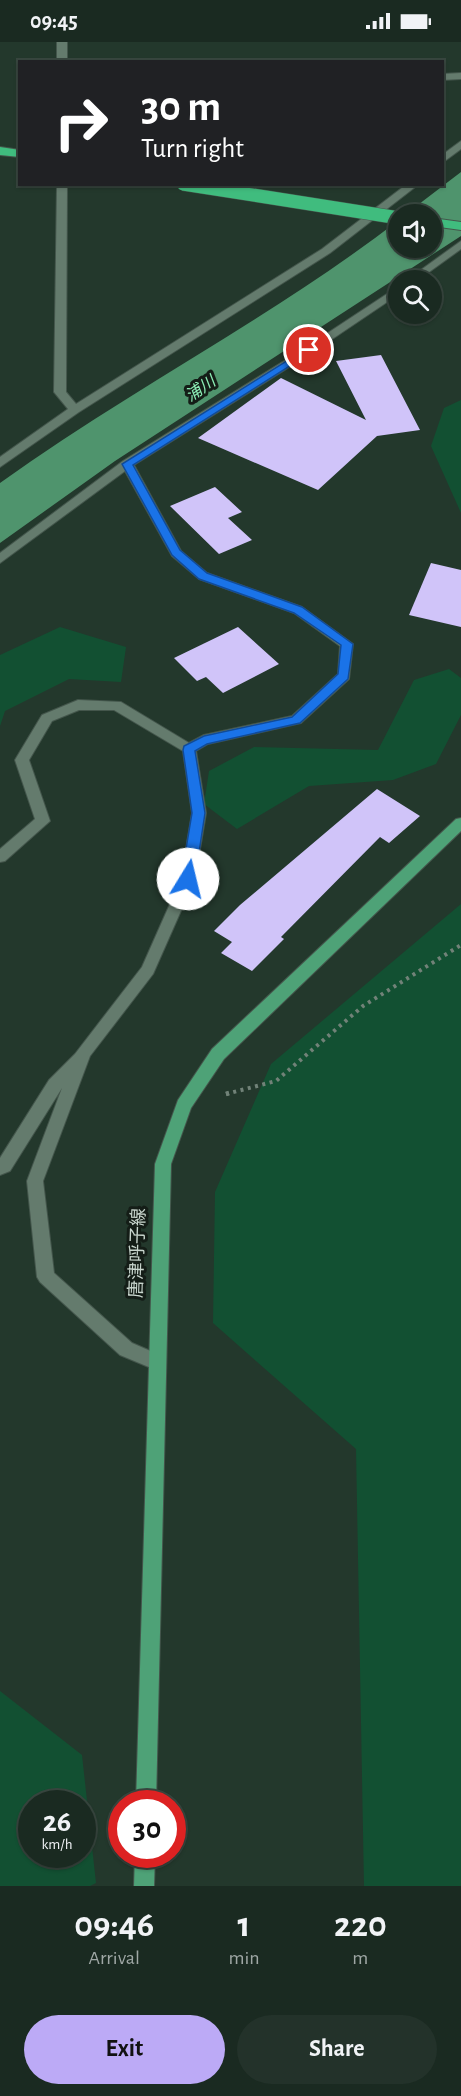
<!DOCTYPE html>
<html lang="en">
<head>
<meta charset="utf-8">
<style>
	:root { --surface:#1a2a21; --page:#23322a; --text:#f1f3f6; --muted:#9fa7a5; --line:#38463f; --accent:#bcaaf6 }
	body { margin:0; font-family:"Alegreya Sans","Noto Sans JP",sans-serif; background:var(--page); color:var(--text); height:100vh; display:flex; flex-direction:column; font-size:22px; white-space:nowrap }
	* { box-sizing:border-box; margin:0 }
	p { font-size:20px; color:var(--muted) }
	.icon { flex:none; width:33px; height:33px; fill:none; stroke:currentColor; stroke-width:2; stroke-linecap:round; stroke-linejoin:round }
	.map { position:relative; height:1844px; overflow:hidden }
	.sheet { display:flex; flex-direction:column; background:var(--surface); flex:1 }
	.sheet>* { flex:none }
	.guide { position:absolute; left:18px; top:18px; width:426px; height:126px; border-radius:0px; box-shadow:0 2px 4px #0004,0 0 0 2px var(--line); background:#202124; color:#fff; overflow:hidden }
	.buttons { position:absolute; left:388px; top:162px; display:grid; gap:12px }
	.buttons a { display:grid; place-items:center; width:54px; height:54px; border-radius:50%; background:var(--surface); box-shadow:0 2px 4px #0004,0 0 0 2px var(--line); font-size:30px }
	.speed { position:absolute; left:18px; top:1748px; display:flex; gap:12px; font-size:30px; font-weight:700; text-align:center }
	.speed>* { display:grid; place-content:center; width:78px; height:78px; border-radius:50%; background:var(--surface); box-shadow:0 2px 4px #0004,0 0 0 2px var(--line); line-height:1 }
	.speed small { font-size:15px; font-weight:400 }
	.speed .limit { border:9px solid #d22; background:#fff; color:#111 }
	.pin { position:absolute; display:grid; place-items:center; width:51px; height:51px; color:#fff; margin:-26px; border:3px solid #fff; border-radius:50%; box-shadow:0 2px 6px #0007 }
	.me { position:absolute; width:66px; margin:-33px; rotate:9deg; stroke-linejoin:round; filter:drop-shadow(0 0 4px #0008) }
	.turn { display:flex; align-items:center; gap:21px; height:126px; padding:0 24px; font-size:27px }
	.turn .icon { width:78px; height:78px; stroke-width:2.5 }
	.turn b { display:block; font-size:42px; line-height:51px }
	.eta { display:flex; justify-content:space-evenly; align-items:center; height:102px; text-align:center }
	.eta b { font-size:36px; font-weight:600; line-height:42px }
	.action { display:flex; gap:12px; margin-top:auto; padding:12px 24px }
	.action a { flex:1; height:69px; border-radius:36px; background:var(--accent); color:#111; font-size:24px; font-weight:600; line-height:69px; text-align:center }
	.action a+a { background:var(--page); color:var(--text) }
	.status { display:flex; justify-content:space-between; align-items:center; height:42px; padding:0 30px; background:var(--surface); direction:ltr }
	.status svg { height:16px; fill:currentColor }
	.map>svg:first-child { display:block }
</style>
</head>
<body>
<div class="status"><b>09:45</b><svg viewBox="0 0 49 12"><path d="M0 12V9h3v3zM5 12V6h3v6zM10 12V3h3v9zM15 12V0h3v12zM26 1h20v11H26zM47 4h2v5h-2z"/></svg></div>
<div class="map">
<svg width="461" height="1844" viewBox="0 0 461 1844">
	<rect width="100%" height="100%" fill="#23382c"/>
	<!-- green -->
	<g fill="#125032" fill-rule="evenodd">
		<path d="M461 358V471L431 404 444 366Z"/>
		<path d="M60 585 126 605 121 640 69 637 5 669 0 684V613Z"/>
		<path d="M449 627 461 636V673L436 722 393 738 309 744 237 787 204 762 209 729 254 705 378 708 414 638Z"/>
		<path d="M461 862V1844H364L356 1407 213 1281 215 1150 271 1022Z"/>
		<path d="M0 1649 82 1713 96 1841 90 1844H0ZM32 1761H82V1812H32Z"/>
	</g>
	<!-- water -->
	<path fill="#4f946d" d="M461 130V194L115 419 0 501V441C129 348 273 275 399 178V206H432V172H406Z"/>
	<!-- building -->
	<g fill="#d0c4f9">
		<path d="M381 313 420 388 377 394 318 448 198 396 281 336 366 378 336 319Z"/>
		<path d="M215 445 242 470 228 476 252 498 219 512 170 464Z"/>
		<path d="M431 521 461 528V585L409 573Z"/>
		<path d="M238 585 279 622 223 651 206 635 197 639 174 616Z"/>
		<path d="M377 747 420 774 389 801 380 795 281 895 284 897 252 929 221 911 232 900 214 889 240 863Z"/>
	</g>
	<g fill="none" stroke-linecap="round" stroke-linejoin="round">
		<defs>
			<g id="minor">
				<rect x="57" y="0" width="10" height="20"/>
				<path d="M461 31V37L442 38V32Z"/>
				<path d="M461 99V107L442 121V113Z"/>
				<path d="M57 142H67L66 350 76 362 322 207 407 142H419L330 211 79 370 0 425V415L68 367 54 350Z"/>
				<path d="M461 199V207L418 238H407Z"/>
				<path d="M399 244V252L313 310 134 423 181 509 207 531 302 565 353 602 349 637 301 681 208 702 196 709 206 771 195 837 153 932 90 1014 43 1139 54 1231 132 1301 162 1314 165 1320 162 1326 156 1328 120 1313 40 1240 37 1235 27 1139 62 1046 10 1129 0 1133V1116L49 1038 75 1012 142 925 181 837 192 771 183 709 114 668H79L52 679 29 718 50 779 5 819 0 820V807L35 777 15 718 42 673 78 658 121 660 189 701 204 693 292 674 338 632 340 604 294 571 199 537 172 514 125 429 0 521V511L123 419 305 306Z"/>
			</g>
			<g id="major">
				<path d="M461 776V789L224 1017 191 1066 171 1122 156 1761H136L155 1122 178 1058 212 1007 456 777Z"/>
				<path d="M135 1812H155L154 1844H134Z"/>
			</g>
			<g id="highway">
				<path d="M0 105 20 108V115L0 113Z"/>
				<path d="M432 176 461 180V188L432 184Z"/>
			</g>
		</defs>
		<!-- minor casing -->
		<use href="#minor" stroke="#44564c" stroke-width="2"/>
		<!-- major casing -->
		<use href="#major" stroke="#44564c" stroke-width="2"/>
		<!-- highway casing -->
		<use href="#highway" stroke="#44564c" stroke-width="2"/>
		<!-- path-far1 -->
		<path stroke="#718278" stroke-width="4" stroke-dasharray="3 4.5" stroke-linecap="butt" d="M226 1052 276 1039 363 964 461 903"/>
		<!-- path -->
		<path stroke="#718278" stroke-width="4.5" stroke-dasharray="4 5" stroke-linecap="butt" d="M226 1052 229 1051"/>
		<!-- minor -->
		<use href="#minor" fill="#647b6d" fill-rule="evenodd"/>
		<!-- major -->
		<use href="#major" fill="#4ea277" fill-rule="evenodd"/>
		<!-- highway -->
		<use href="#highway" fill="#40bc7e" fill-rule="evenodd"/>
		<defs>
			<path id="highway-bridge" d="M183 142 399 176"/>
		</defs>
		<!-- highway-bridge casing -->
		<use href="#highway-bridge" stroke="#44564c" stroke-width="14" stroke-linecap="butt"/>
		<!-- highway-bridge -->
		<use href="#highway-bridge" stroke="#40bc7e" stroke-width="13"/>
	</g>
	<!-- route -->
	<path fill="#1a73e8" stroke="#114b97" stroke-width="1.5" d="M309 305 312 306V310L133 423 180 508 207 531 302 565 353 602 348 637 300 681 207 702 195 709 205 771 195 837 188 842 181 837 192 771 183 708 184 704 204 694 292 675 338 632 341 603 294 571 199 537 172 513 122 422Z"/>
	<g text-anchor="middle" stroke-width="6" stroke-linejoin="round" paint-order="stroke">
		<!-- far-water labels -->
		<g font-size="16" font-style="italic" fill="#8ceeb6" stroke="#141d17">
			<text transform="translate(200 346) rotate(-35)" y="6">浦川</text>
		</g>
		<!-- street labels -->
		<g font-size="18" fill="#c9d6ce" stroke="#141d17">
			<text transform="translate(137 1211) rotate(-88)" y="6">唐津呼子線</text>
		</g>
	</g>
</svg>
<div class="buttons">
<a><svg class="icon" aria-label="sound" viewBox="0 0 24 24"><path d="M4 9h4l5-4v14l-5-4H4zM17 9q2 3 0 6"/></svg></a>
<a><svg class="icon" aria-label="search" viewBox="0 0 24 24"><circle cx="10" cy="10" r="6"/><path d="M15 15l6 6"/></svg></a>
</div>
<div class="speed"><div>26<small>km/h</small></div><div class="limit">30</div></div>
<div class="pin" style="left:309px;top:308px;background:#d93025"><svg class="icon" aria-label="arrive" viewBox="0 0 24 24"><path d="M6 21V4h12l-3 4 3 4H6"/></svg></div>
<svg class="me" style="left:188px;top:837px" viewBox="-20 -20 40 40"><circle r="19" fill="#fff"/><path d="M0-13L10 11 0 6-10 11z" fill="#1a73e8"/></svg>
<div class="guide">
<div class="turn"><svg class="icon" aria-label="right" viewBox="0 0 24 24"><path d="M7 20v-9h11M14 6l5 5-5 5"/></svg><div><b>30 m</b>Turn right</div></div>
</div>
</div>
<section class="sheet">
<div class="eta">
<div><b>09:46</b><p>Arrival</p></div>
<div><b>1</b><p>min</p></div>
<div><b>220</b><p>m</p></div>
</div>
<div class="action"><a>Exit</a><a>Share</a></div>
</section>
</body>
</html>
